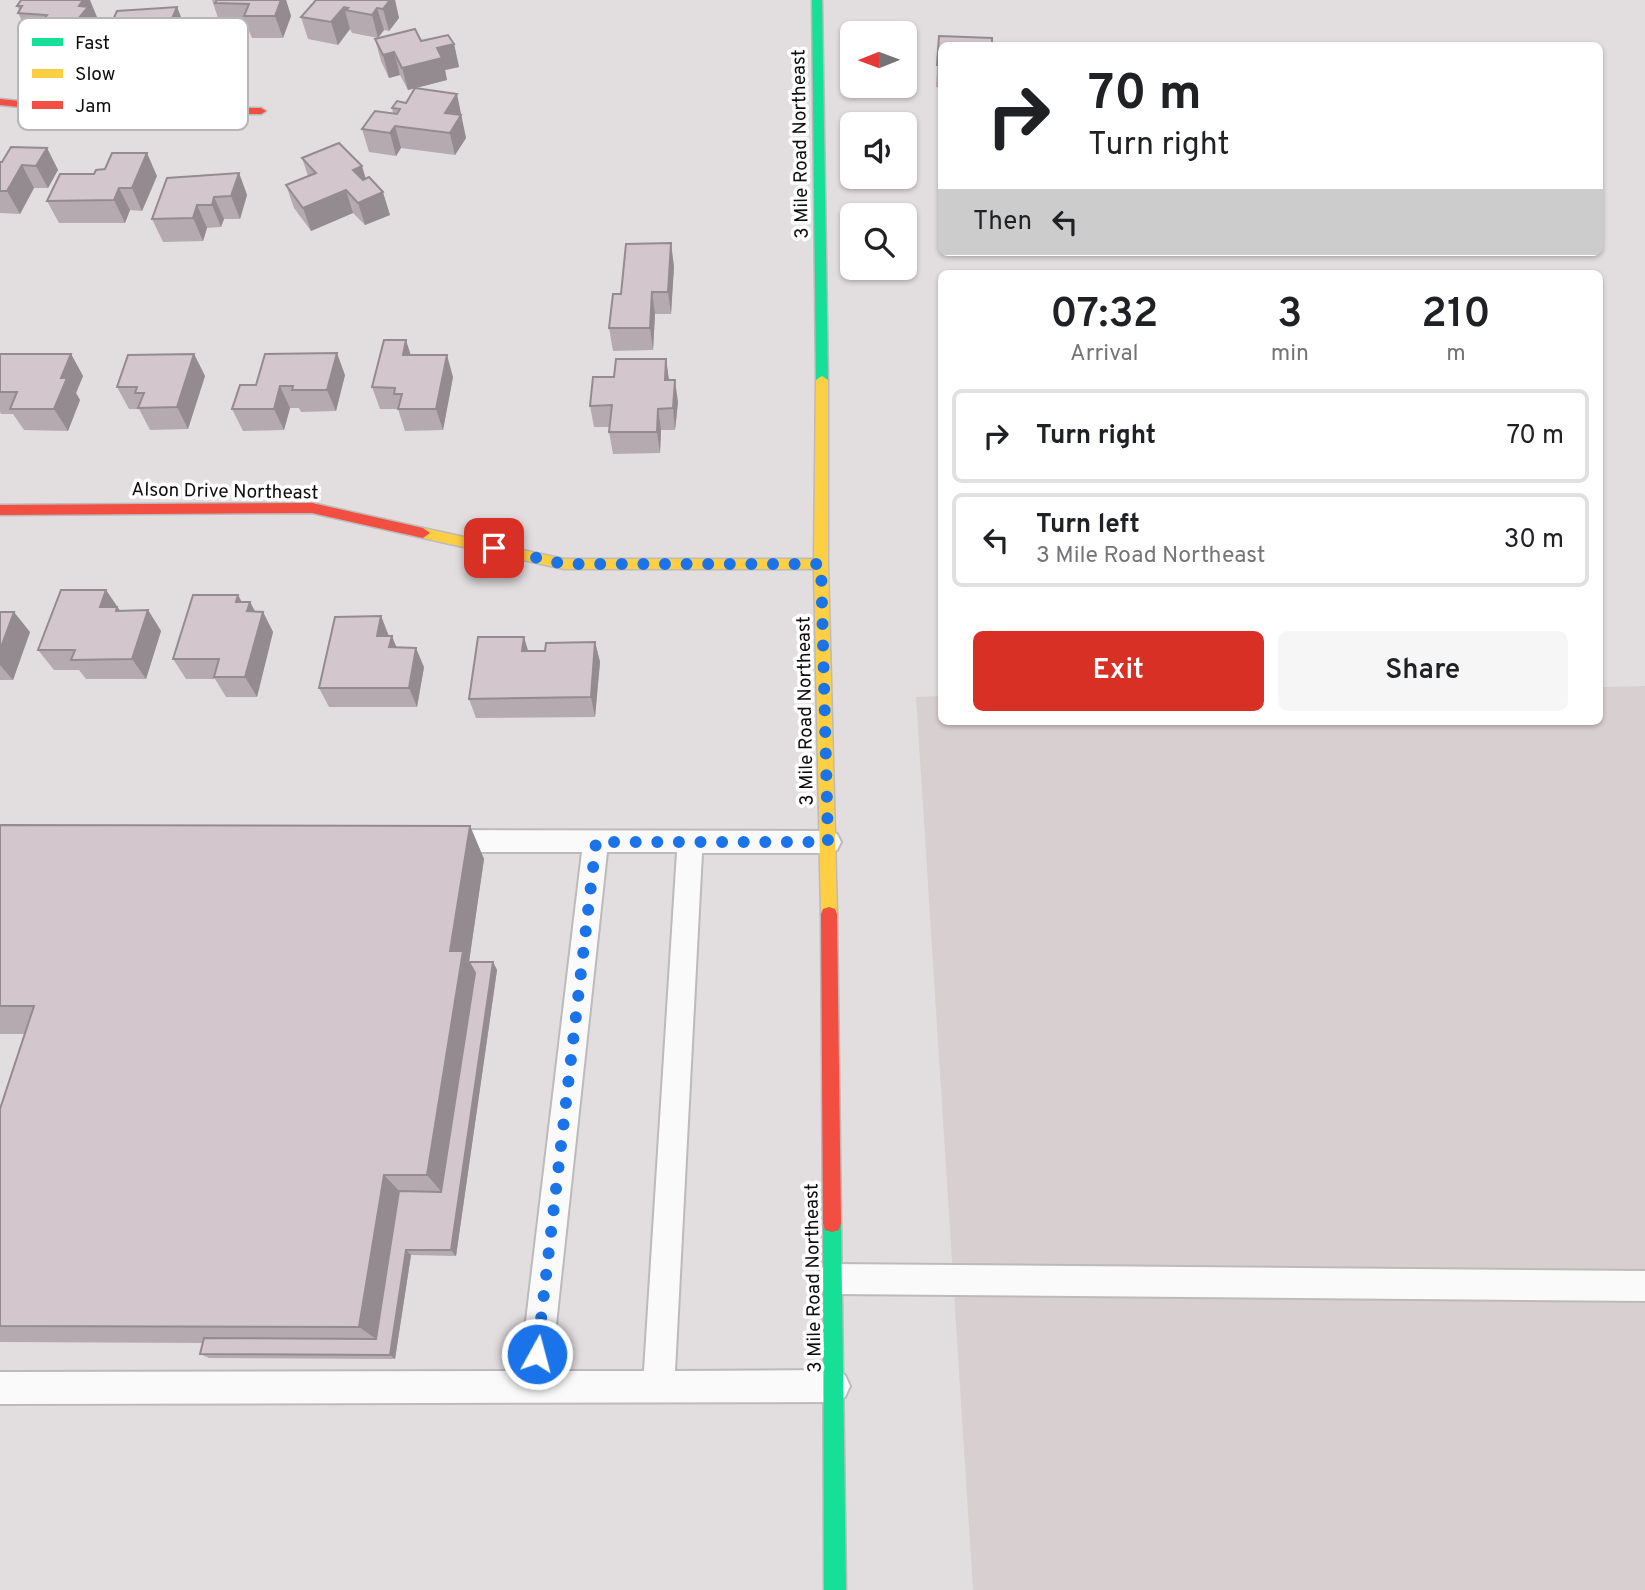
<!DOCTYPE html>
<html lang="en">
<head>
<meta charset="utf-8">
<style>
	:root { --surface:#fff; --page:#f6f6f6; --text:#202124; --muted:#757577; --line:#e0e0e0; --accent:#d93025 }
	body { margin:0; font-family:Overpass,sans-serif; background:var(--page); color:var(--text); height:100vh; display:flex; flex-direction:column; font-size:26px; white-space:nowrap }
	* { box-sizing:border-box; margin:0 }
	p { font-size:23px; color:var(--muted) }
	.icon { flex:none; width:38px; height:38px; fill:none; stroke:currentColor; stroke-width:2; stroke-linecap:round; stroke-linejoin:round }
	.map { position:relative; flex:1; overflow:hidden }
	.side { position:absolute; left:938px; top:270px; width:665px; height:455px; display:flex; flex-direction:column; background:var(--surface); border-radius:10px; box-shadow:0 2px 5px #0004 }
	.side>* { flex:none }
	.hud { position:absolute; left:938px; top:42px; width:665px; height:214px; border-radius:10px; box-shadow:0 2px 5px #0004; background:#fff; color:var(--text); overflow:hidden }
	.needle { width:46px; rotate:269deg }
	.fabs { position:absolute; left:840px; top:21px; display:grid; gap:14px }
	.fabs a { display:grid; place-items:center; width:77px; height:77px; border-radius:10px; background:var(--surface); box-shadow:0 2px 5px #0004; font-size:35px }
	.pin { position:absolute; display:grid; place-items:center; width:60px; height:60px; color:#fff; margin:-30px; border-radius:14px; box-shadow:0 4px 10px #0006 }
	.me { position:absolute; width:77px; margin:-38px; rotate:7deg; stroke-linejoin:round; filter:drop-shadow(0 0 5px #0008) }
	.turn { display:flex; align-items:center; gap:24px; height:147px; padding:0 35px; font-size:32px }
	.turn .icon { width:91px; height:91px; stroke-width:2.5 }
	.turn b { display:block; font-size:49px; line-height:60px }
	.then { display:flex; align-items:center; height:66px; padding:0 35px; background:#0003; gap:14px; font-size:26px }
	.eta { display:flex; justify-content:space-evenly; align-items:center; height:119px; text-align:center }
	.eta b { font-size:42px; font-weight:600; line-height:49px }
	.action { display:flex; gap:14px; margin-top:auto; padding:14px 35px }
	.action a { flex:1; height:80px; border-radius:10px; background:var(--accent); color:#fff; font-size:28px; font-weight:600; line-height:80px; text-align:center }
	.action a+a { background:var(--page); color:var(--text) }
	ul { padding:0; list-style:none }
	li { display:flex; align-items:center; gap:21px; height:94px; margin:0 14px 10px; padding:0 21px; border:4px solid var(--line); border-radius:10px }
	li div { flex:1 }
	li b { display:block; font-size:26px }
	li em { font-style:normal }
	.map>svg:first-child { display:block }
</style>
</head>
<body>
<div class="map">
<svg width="1645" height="1590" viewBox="0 0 1645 1590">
	<rect width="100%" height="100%" fill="#e2dedf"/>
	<!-- built -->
	<path fill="#d8cfd0" d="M1645 686V1590H973L916 697 941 696 942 721H1600V687Z"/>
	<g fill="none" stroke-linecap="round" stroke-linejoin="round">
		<defs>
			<g id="lane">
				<path d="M444 830 828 831 837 834 841 842 837 850 828 853H702L675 1371 834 1370 845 1375 850 1386 845 1397 834 1402 0 1404V1372L520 1371 582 852H444L435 849 431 841 435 833ZM607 852H677L644 1371H551Z"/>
				<path d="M832 1264 1645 1271V1301L832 1294 821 1290 817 1279 821 1268Z"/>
			</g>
			<g id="fast">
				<path d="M812 0H822L828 380 822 384 816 380Z"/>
				<path d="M832 1214 839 1216 841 1223 846 1590H824L823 1223 825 1216Z"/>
			</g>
			<path id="slow" d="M822 376 828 380V564L837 914 835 919 829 921 823 919 821 914 814 569H564L423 538 416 533 423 528 564 559H814L816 380Z"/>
			<g id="jam">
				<path d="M0 99 79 107 261 108 266 111 261 114 79 113 0 105Z"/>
				<path d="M312 503 423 528 430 533 423 538 312 513 0 515V505Z"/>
				<path d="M829 907 835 909 837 914 841 1223 839 1230 832 1232 825 1230 823 1223 821 914 823 909Z"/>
			</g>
		</defs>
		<!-- lane casing -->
		<use href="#lane" stroke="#bcbaba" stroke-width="4"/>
		<!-- fast casing -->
		<use href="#fast" stroke="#bcbaba" stroke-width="3"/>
		<!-- slow casing -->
		<use href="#slow" stroke="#bcbaba" stroke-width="3"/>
		<!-- jam casing -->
		<use href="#jam" stroke="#bcbaba" stroke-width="3"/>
		<!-- lane -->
		<use href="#lane" fill="#fbfafa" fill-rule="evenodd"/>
		<!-- fast -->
		<use href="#fast" fill="#16e098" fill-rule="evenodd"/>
		<!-- slow -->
		<use href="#slow" fill="#ffcf43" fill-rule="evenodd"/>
		<!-- jam -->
		<use href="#jam" fill="#f24e42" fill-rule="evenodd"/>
	</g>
	<!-- wall -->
	<g fill="#b5aab0">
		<path d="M212 0H286L291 16 283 38H252L247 26H223L220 18H218Z"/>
		<path d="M316 0H395L399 18 389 31 384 30 378 38 352 33 350 29 338 45 308 39 301 17Z"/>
		<path d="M17 6 97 17 94 21 98 29 81 51 49 49 43 36 29 35 18 13 19 10Z"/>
		<path d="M177 7 186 30 176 52 145 54 144 57H116L106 35Z"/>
		<path d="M939 36 942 46V88L936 87Z"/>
		<path d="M375 39 454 44 459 67 445 70 447 80 408 90 400 75 389 78 381 61Z"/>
		<path d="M392 108 463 117 461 118 466 138 455 155 401 148 396 156 369 152 362 129 393 113Z"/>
		<path d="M47 148 58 170 48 188H34L20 214 0 213V162Z"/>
		<path d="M302 158 366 178 390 215 365 225 353 213 311 231 294 208 286 185 308 176Z"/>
		<path d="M239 173 247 195 240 219H224L221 227 207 228 203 241 163 242 152 219Z"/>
		<path d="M94 174 157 176 142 211 130 210 125 223H59L47 201Z"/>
		<path d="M674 266 671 314H655L653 350 613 351 609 328 621 294Z"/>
		<path d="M0 354H71L83 376 76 393 80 400 68 431 24 430 13 414H1L0 412Z"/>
		<path d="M194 354 205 376 188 429 150 430 139 409H129L117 387Z"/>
		<path d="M411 355 453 377 443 430 405 431 398 409H380L372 387Z"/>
		<path d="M666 359 669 380 678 402 675 430H661L660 453 613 454 609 432 610 427H594L590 406 614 377Z"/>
		<path d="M345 375 336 411 301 412 299 408H290L284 430 243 431 232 409 256 385Z"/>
		<path d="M106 590 120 611 148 610 161 631 146 679H86L79 670H54L38 650Z"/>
		<path d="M242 602H250L255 611 263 612 273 632 257 697H226L215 679H186L173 659Z"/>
		<path d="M0 612 30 632 13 680H0Z"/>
		<path d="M381 616 389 636 397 647 424 667 417 707H329L319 688Z"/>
		<path d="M595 642 600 662 595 717 476 718 469 699 528 651H545Z"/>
		<path d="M0 825 470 826 484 859 469 962H493L497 970 456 1256 411 1255 395 1359 209 1358 200 1354 203 1343 0 1342V1109L25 1034H0Z"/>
	</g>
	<!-- shaded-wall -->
	<g fill="#948b90">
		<path d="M83 0H90L97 17 94 21 98 29 81 51 70 29 79 6Z"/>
		<path d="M277 0H286L291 16 283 38 275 16Z"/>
		<path d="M390 0H395L399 18 389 31 383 9Z"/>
		<path d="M177 7 186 30 176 52 167 30Z"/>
		<path d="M344 7 350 29 338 45 331 22Z"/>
		<path d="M377 8 384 30 378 38 372 15Z"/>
		<path d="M136 32 145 54 144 57 135 35Z"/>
		<path d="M454 44 459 67 445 70 447 80 408 90 402 68 437 48Z"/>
		<path d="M394 52 400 75 389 78 383 55Z"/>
		<path d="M457 94 466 138 455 155 445 113Z"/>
		<path d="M395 126 401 148 396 156 390 133Z"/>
		<path d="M47 148 58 170 48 188 36 166Z"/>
		<path d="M147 153 157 176 142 211 132 188Z"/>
		<path d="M22 165 34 188 20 214 7 191Z"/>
		<path d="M362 166 369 189 353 170Z"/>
		<path d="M239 173 247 195 240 219 231 196Z"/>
		<path d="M119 188 130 210 125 223 114 200Z"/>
		<path d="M346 190 353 213 311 231 303 208Z"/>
		<path d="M383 192 390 215 365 225 358 203Z"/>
		<path d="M214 197 224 219 221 227 212 205Z"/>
		<path d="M197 205 207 228 203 241 193 218Z"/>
		<path d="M671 243 674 266 671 314 668 292Z"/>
		<path d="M652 292 655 314 653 350 650 328Z"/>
		<path d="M406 340 413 362 403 355Z"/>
		<path d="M337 353 345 375 336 411 327 390Z"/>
		<path d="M71 354 83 376 76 393 80 400 68 431 54 409 61 378Z"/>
		<path d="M194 354 205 376 188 429 177 407Z"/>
		<path d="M447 355 453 377 443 430 436 409Z"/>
		<path d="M666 359 669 381 665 380Z"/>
		<path d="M675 380 678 402 675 430 673 408Z"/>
		<path d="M280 386 290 408 284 430 274 409Z"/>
		<path d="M658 409 661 430 660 453 657 432Z"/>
		<path d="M106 590 131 627 100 607Z"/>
		<path d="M238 595 249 615 236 602Z"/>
		<path d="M250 602 260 621 263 612 273 632 257 697 245 677 247 611Z"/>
		<path d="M148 610 161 631 146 679 132 659Z"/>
		<path d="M14 612 30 632 13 680 0 665V650Z"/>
		<path d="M381 616 389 637 377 636Z"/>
		<path d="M392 636 400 656 389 647Z"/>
		<path d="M524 637 530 657 522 651Z"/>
		<path d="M595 642 600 662 595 717 591 697Z"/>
		<path d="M416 648 424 667 417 707 409 688Z"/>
		<path d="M470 826 484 859 469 962 479 981 446 1197 427 1175 450 951Z"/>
		<path d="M493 962 497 970 456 1256 451 1250Z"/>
		<path d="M384 1175 405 1197 382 1343 359 1327Z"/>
		<path d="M406 1250 411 1255 395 1359 390 1355Z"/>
	</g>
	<!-- building -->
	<g fill="#d3c6cd" stroke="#948b90" stroke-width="2">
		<path d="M21 0H83L79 6 88 7 70 29 38 27 47 15 18 13 22 6H17Z"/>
		<path d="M217 0H281L275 16H244L249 4 215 3Z"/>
		<path d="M316 0H390L383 9 377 8 372 15 345 10 348 8 344 7 331 22 301 17Z"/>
		<path d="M177 7 167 30 136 32 135 35H106L117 11Z"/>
		<path d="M415 29 421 41 448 35 454 44 437 48 442 58 402 68 394 52 383 55 375 39Z"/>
		<path d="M939 36 992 38V46H942V65H937Z"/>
		<path d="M415 88 457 94 445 113 461 115 450 133 395 126 390 133 362 129 375 111 397 114 400 109 392 108 397 101 406 103Z"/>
		<path d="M339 143 362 166 353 170 363 180 369 177 383 192 358 203 346 190 303 208 286 185 316 173 302 158Z"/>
		<path d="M11 147 47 148 36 166 22 165 7 191H0V162H2Z"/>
		<path d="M112 153H147L132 188H119L114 200 47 201 60 174H94L96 170 105 169Z"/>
		<path d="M239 173 231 196 214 197 212 205H197L193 218 152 219 167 178Z"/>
		<path d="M671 243 668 292H652L650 328H609L613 294H621L626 244Z"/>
		<path d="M384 340H406L403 355H447L436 409H398L402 394H394L395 388 372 387Z"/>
		<path d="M337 353 327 390H292L293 386H280L274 409H232L240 385H256L265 354Z"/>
		<path d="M0 354H71L61 378H67L54 409H10L17 392H0Z"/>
		<path d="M194 354 177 407 138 408 144 393H135L137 387H117L128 355Z"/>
		<path d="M616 359H666L665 380H675L673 408 658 409 657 432H609L612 405 590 406 593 377H614Z"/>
		<path d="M61 590H106L100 607H117L116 611 148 610 132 659 71 660 75 650H38Z"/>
		<path d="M193 595H238L236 602H250L247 611 263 612 245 677H214L219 659H173Z"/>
		<path d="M0 612H14L0 650Z"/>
		<path d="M381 616 377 636H392L389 647 416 648 409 688H319L335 617Z"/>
		<path d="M478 637H524L522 651H545L546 643 595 642 591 697 469 699Z"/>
		<path d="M0 825 470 826 450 951H463L427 1175H384L359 1327 0 1326V1109L34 1006H0Z"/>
		<path d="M469 962H493L451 1250H406L390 1355 200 1354 204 1338 376 1339 399 1191 441 1192 475 973Z"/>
	</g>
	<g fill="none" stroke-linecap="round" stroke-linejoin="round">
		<!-- route -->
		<path stroke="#1a73e8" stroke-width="12" stroke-dasharray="0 21.6" d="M494 548 564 564H821L828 842H596L537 1354"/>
	</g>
	<g text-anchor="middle" stroke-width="7" stroke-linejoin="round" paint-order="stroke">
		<!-- street labels -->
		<g font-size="19" fill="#0e0c0c" stroke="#fff">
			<text transform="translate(799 144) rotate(-91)" y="7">3 Mile Road Northeast</text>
			<text transform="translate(225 490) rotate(1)" y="7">Alson Drive Northeast</text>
			<text transform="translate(804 711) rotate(-91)" y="7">3 Mile Road Northeast</text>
			<text transform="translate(812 1278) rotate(-91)" y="7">3 Mile Road Northeast</text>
		</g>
	</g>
	<!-- legend -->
	<rect x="18" y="18" width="230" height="112" rx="10" fill="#fff" stroke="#b7b6b6" stroke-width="2"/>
	<rect x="32" y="38" width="31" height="8" fill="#16e098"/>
	<rect x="32" y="69" width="31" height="9" fill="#ffcf43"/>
	<rect x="32" y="101" width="31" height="8" fill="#f24e42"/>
	<g font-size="19" fill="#0e0c0c">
		<text x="75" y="49">Fast</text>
		<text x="75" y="80">Slow</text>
		<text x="75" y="112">Jam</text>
	</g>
</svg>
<div class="fabs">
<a><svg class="needle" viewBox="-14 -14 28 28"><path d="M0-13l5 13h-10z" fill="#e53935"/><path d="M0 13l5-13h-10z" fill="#757577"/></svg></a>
<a><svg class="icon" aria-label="sound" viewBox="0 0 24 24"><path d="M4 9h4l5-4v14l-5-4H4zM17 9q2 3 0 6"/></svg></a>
<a><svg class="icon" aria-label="search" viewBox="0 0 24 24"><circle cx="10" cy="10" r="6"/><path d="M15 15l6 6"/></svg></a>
</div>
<div class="pin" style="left:494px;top:548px;background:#d93025"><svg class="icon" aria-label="arrive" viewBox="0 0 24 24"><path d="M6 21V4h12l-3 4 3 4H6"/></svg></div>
<svg class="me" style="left:537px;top:1354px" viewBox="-20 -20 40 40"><circle r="17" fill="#1a73e8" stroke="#fff" stroke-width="3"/><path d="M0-11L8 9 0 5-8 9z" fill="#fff"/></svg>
<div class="hud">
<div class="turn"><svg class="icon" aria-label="right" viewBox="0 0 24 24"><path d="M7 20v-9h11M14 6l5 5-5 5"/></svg><div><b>70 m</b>Turn right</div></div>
<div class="then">Then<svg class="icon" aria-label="left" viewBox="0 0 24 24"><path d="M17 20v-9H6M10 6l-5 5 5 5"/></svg></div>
</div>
<section class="side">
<div class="eta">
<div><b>07:32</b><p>Arrival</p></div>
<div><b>3</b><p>min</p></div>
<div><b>210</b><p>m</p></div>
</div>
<ul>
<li><svg class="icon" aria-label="right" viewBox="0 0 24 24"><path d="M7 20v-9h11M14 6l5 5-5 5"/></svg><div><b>Turn right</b></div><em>70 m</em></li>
<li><svg class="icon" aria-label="left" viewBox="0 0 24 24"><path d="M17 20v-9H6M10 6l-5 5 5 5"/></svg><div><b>Turn left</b><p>3 Mile Road Northeast</p></div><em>30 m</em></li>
</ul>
<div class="action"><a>Exit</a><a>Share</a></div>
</section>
</div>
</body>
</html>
